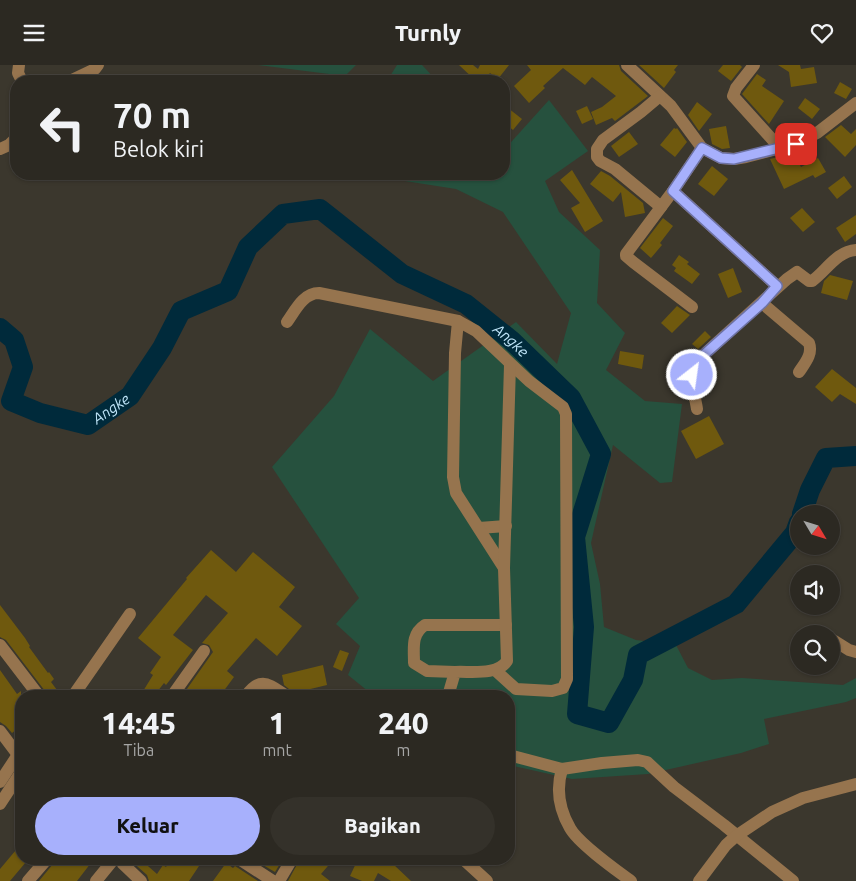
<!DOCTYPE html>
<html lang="id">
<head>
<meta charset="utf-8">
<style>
	:root { --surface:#2c2922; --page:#34312a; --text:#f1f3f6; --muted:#a6a6a5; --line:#484540; --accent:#a7b0fc }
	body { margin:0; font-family:Ubuntu,sans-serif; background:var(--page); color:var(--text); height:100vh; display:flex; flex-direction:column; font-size:19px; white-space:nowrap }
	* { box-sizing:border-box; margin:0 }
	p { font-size:16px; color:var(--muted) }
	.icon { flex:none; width:28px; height:28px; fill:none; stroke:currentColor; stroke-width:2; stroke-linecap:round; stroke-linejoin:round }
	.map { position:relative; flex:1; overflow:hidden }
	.panel { position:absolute; left:15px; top:625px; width:500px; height:175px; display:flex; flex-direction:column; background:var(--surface); border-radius:20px; box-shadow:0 1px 4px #0004,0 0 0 1px var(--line) }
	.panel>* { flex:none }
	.top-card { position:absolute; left:10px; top:10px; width:500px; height:105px; border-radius:20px; box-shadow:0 1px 4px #0004,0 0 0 1px var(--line); background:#2c2922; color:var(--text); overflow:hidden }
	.needle { width:32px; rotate:128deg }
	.controls { position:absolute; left:790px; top:440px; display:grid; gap:10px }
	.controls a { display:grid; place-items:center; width:50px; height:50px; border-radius:50%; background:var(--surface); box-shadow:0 1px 4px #0004,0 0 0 1px var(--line); font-size:25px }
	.pin { position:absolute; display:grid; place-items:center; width:42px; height:42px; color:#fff; margin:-21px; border-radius:10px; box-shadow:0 2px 8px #0006 }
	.me { position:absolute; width:55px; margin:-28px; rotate:30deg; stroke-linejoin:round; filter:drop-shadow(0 0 4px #0008) }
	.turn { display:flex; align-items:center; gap:18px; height:105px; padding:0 20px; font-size:22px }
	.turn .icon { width:65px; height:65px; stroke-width:2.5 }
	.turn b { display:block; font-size:35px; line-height:42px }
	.eta { display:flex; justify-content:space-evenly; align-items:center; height:85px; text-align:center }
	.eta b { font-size:30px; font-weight:800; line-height:35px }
	.primary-button { display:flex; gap:10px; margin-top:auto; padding:10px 20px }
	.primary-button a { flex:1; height:58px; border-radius:30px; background:var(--accent); color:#111; font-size:20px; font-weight:800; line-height:58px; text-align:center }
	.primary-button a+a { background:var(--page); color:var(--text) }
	header { display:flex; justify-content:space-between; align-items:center; height:65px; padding:0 20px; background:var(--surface); font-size:22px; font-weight:800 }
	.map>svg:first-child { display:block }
</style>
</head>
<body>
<header><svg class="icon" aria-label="menu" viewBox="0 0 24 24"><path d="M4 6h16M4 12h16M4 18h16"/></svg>Turnly<svg class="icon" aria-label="heart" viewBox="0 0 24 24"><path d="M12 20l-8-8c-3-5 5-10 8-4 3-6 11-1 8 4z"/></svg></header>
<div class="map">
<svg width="856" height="816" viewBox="0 0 856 816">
	<rect width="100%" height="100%" fill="#3b372d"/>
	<!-- green -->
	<g fill="#26513e">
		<path d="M258 0H356L345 11Z"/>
		<path d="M397 0H422L437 16H387Z"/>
		<path d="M549 35 588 86 545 116 559 147 600 185 597 238 625 268 606 305 645 336 682 339 672 417 660 418 613 380 591 478 600 519 604 562 636 575 676 580 688 603 712 615 742 613 843 620 856 613V633L846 637 764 654 769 679 741 688 648 709 572 714 509 700V631H374L348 610 360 581 336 559 359 533 272 402 334 331 370 264 433 316 516 257 557 299 571 248 503 147 456 124 392 114 389 109H504V85Z"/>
	</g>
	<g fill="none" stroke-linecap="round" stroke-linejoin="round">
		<!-- river -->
		<g stroke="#002a3b" stroke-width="20">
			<path id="s1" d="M0 263 14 275 23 302 11 336 40 348 88 360 130 331 162 283 181 246 228 226 248 182 283 149 320 144 402 209 466 239 511 275 571 333 601 389 575 472 584 562 577 649 609 658 633 615 638 590 736 539 795 468 799 457"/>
			<path d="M802 449 810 425 826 393 856 391"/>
		</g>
	</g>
	<!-- building -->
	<g fill="#6f590e">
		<path d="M459 0H473L478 4 480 0H509L498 14 490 8 483 16H476Z"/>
		<path d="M527 0H619L621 6 648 31 615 56 612 53 596 60 591 47 602 42 616 31 592 12 585 20 563 3 543 21 545 23 529 38 514 21 531 5Z"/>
		<path d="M639 0H678L674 5 676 7 664 23Z"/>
		<path d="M723 0H740L742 2 731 16 718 6Z"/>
		<path d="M778 0H800L801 4 814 2 817 18 791 22 789 7Z"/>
		<path d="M757 9 766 15 762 21 784 36 769 59 742 29Z"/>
		<path d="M840 17 852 24 846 34 834 28Z"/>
		<path d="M805 33 820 44 812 54 798 43Z"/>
		<path d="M697 37 712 49 699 66 688 50Z"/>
		<path d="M587 41 593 54 582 59 576 46Z"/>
		<path d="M508 43 522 54 513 65 504 58V48Z"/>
		<path d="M841 60 851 69 856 64V80L845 92 825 72Z"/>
		<path d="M726 61 730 83 722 84 712 79 709 64Z"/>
		<path d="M674 63 676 64 677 63 687 77 675 92 660 80Z"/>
		<path d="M629 67 638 79 619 92 611 81Z"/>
		<path d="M794 88 801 102 818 93 826 107 815 113 813 110 784 124 770 94Z"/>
		<path d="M712 101 728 114 714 131 698 119Z"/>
		<path d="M572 105 603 156 585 167 571 143 580 138 560 115Z"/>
		<path d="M601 106 610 111 643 138 645 148 625 152 621 127 613 137 590 119Z"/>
		<path d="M844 111 852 122 837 134 828 123Z"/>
		<path d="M802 143 815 157 803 167 790 153Z"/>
		<path d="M856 150V169L845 177 836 163Z"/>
		<path d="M663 153 673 161 660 178 662 180 651 193 640 183Z"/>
		<path d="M679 190 689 197 687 199 700 209 692 219 674 206 676 203 672 200Z"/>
		<path d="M733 203 742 227 728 233 718 209Z"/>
		<path d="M830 210 853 216 847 235 821 228 824 216Z"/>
		<path d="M677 241 690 250 672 268 661 258Z"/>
		<path d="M705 266 711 272 698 284 692 279Z"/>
		<path d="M620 286 644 290 642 304 618 299Z"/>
		<path d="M832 304 856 323V339L840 329 832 337 815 322Z"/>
		<path d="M709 351 724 379 696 394 681 366Z"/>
		<path d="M211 485 236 507 253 487 295 522 279 542 302 561 277 591 256 573 227 606 234 612 220 631H182L213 587 209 580 202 578 228 548 206 530 173 570 193 585 166 620 164 618 154 631H140L153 610 150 608 161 592 138 573 187 514 186 513Z"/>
		<path d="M0 540 25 573 30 581 29 582 48 608 49 607 54 614 51 617 57 625 49 631H47L45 626 6 575 0 572Z"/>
		<path d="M340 585 349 588 342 606 333 602Z"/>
		<path d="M323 600 327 620 294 628 284 620 282 610Z"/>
		<path d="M0 605 17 629 21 626V661L12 668 6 661 0 657Z"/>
		<path d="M21 779V794L26 797 10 816H0V804Z"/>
		<path d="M55 794H94L77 816H39L53 799Z"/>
		<path d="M129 794H140L157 809 163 800 166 802 171 794H175L181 797 183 794H188L199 801 189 816H149L147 810Z"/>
		<path d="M267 794H283L275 807 263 800Z"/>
		<path d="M300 794H334L321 809 330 816H288Z"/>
		<path d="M358 794H396L393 799 411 816H391L378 808 374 816H362L350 811Z"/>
		<path d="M226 798 233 803 235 801 258 816H213Z"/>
	</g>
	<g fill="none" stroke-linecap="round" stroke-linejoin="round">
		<!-- minor -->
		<g stroke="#96744e" stroke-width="12">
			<path d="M19 0 18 8 22 16"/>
			<path d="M627 0 671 41 702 83 721 93 734 94 746 92 796 79 817 68 856 38"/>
			<path d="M754 0 736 23 733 31 779 82"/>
			<path d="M70 16 95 4 98 0"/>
			<path d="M660 31 641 47 603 75 597 84V92L600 96 615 104 661 142"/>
			<path d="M0 84 9 80 16 73"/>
			<path d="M673 126 777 221"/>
			<path d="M762 238 809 278C813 289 805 298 799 307"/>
			<path d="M692 242 633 197 626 191V189L673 126 702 83"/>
			<path d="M287 257C295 246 303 228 319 228L458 256"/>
			<path d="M697 344C695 329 686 307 698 295L787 214 797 207 809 216H812C826 206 837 186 856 185"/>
			<path d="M479 463 506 461"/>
			<path d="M833 575 849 585 856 587"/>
			<path d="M0 580 39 631"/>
			<path d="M495 605 516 624 552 626 563 623 567 614 566 349 563 342 529 316 476 266 458 256 455 288 453 412 456 428 504 503"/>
			<path d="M455 607 427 606 414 598C414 583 411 569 425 560H506"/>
			<path d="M73 631 130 549"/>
			<path d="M172 631 204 586"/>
			<path d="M246 631C261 610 269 620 287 631"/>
			<path d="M448 631 455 607C470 606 497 611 507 596L504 503 510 300"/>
			<path d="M0 666 18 690"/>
			<path d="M509 690 562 704 602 698 638 695 647 697 674 722 724 760 793 816"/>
			<path d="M562 704C556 724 559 744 570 763 578 778 616 805 631 816"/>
			<path d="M0 717 21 685"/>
			<path d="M0 739 21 707"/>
			<path d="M239 794 273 816"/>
			<path d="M463 794 487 816"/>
			<path d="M123 799 141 816"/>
			<path d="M28 816 47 794"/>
			<path d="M96 816 114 794"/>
			<path d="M279 816 292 794"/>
			<path d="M699 816 726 780 736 771 772 747 803 733 856 719"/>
		</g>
	</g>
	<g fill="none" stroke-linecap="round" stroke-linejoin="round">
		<defs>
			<path id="route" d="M692 310V304L698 295 762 238 777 221 673 126 702 83 721 93 734 94 796 79"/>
		</defs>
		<!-- route casing -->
		<use href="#route" stroke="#6d72a4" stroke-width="12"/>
		<!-- route -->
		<use href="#route" stroke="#a7b0fc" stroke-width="9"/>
	</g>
	<g text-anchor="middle" stroke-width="5" stroke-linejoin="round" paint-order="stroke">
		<!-- water labels -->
		<g font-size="15" font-style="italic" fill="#c0e6fa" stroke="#201f1a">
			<text dy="5" stroke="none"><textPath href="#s1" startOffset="732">Angke</textPath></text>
			<text dy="5" stroke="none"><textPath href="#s1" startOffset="192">Angke</textPath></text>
		</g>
	</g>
</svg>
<div class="controls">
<a><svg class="needle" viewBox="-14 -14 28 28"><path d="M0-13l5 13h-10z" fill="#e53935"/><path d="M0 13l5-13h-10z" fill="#a6a6a5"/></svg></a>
<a><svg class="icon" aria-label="sound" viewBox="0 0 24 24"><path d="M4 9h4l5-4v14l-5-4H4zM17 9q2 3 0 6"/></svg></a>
<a><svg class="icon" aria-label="search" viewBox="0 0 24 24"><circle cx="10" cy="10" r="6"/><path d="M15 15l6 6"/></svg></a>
</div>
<div class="pin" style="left:796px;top:79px;background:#d93025"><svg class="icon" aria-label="arrive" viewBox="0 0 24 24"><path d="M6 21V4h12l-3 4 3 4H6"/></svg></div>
<svg class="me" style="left:692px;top:310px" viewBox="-20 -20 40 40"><circle r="17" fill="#a7b0fc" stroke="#fff" stroke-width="3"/><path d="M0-11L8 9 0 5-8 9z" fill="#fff"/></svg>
<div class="top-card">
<div class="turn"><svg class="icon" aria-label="left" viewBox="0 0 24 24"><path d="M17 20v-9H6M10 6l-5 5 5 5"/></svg><div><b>70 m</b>Belok kiri</div></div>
</div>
<section class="panel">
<div class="eta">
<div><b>14:45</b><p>Tiba</p></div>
<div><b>1</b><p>mnt</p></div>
<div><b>240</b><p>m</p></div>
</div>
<div class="primary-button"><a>Keluar</a><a>Bagikan</a></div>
</section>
</div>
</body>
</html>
